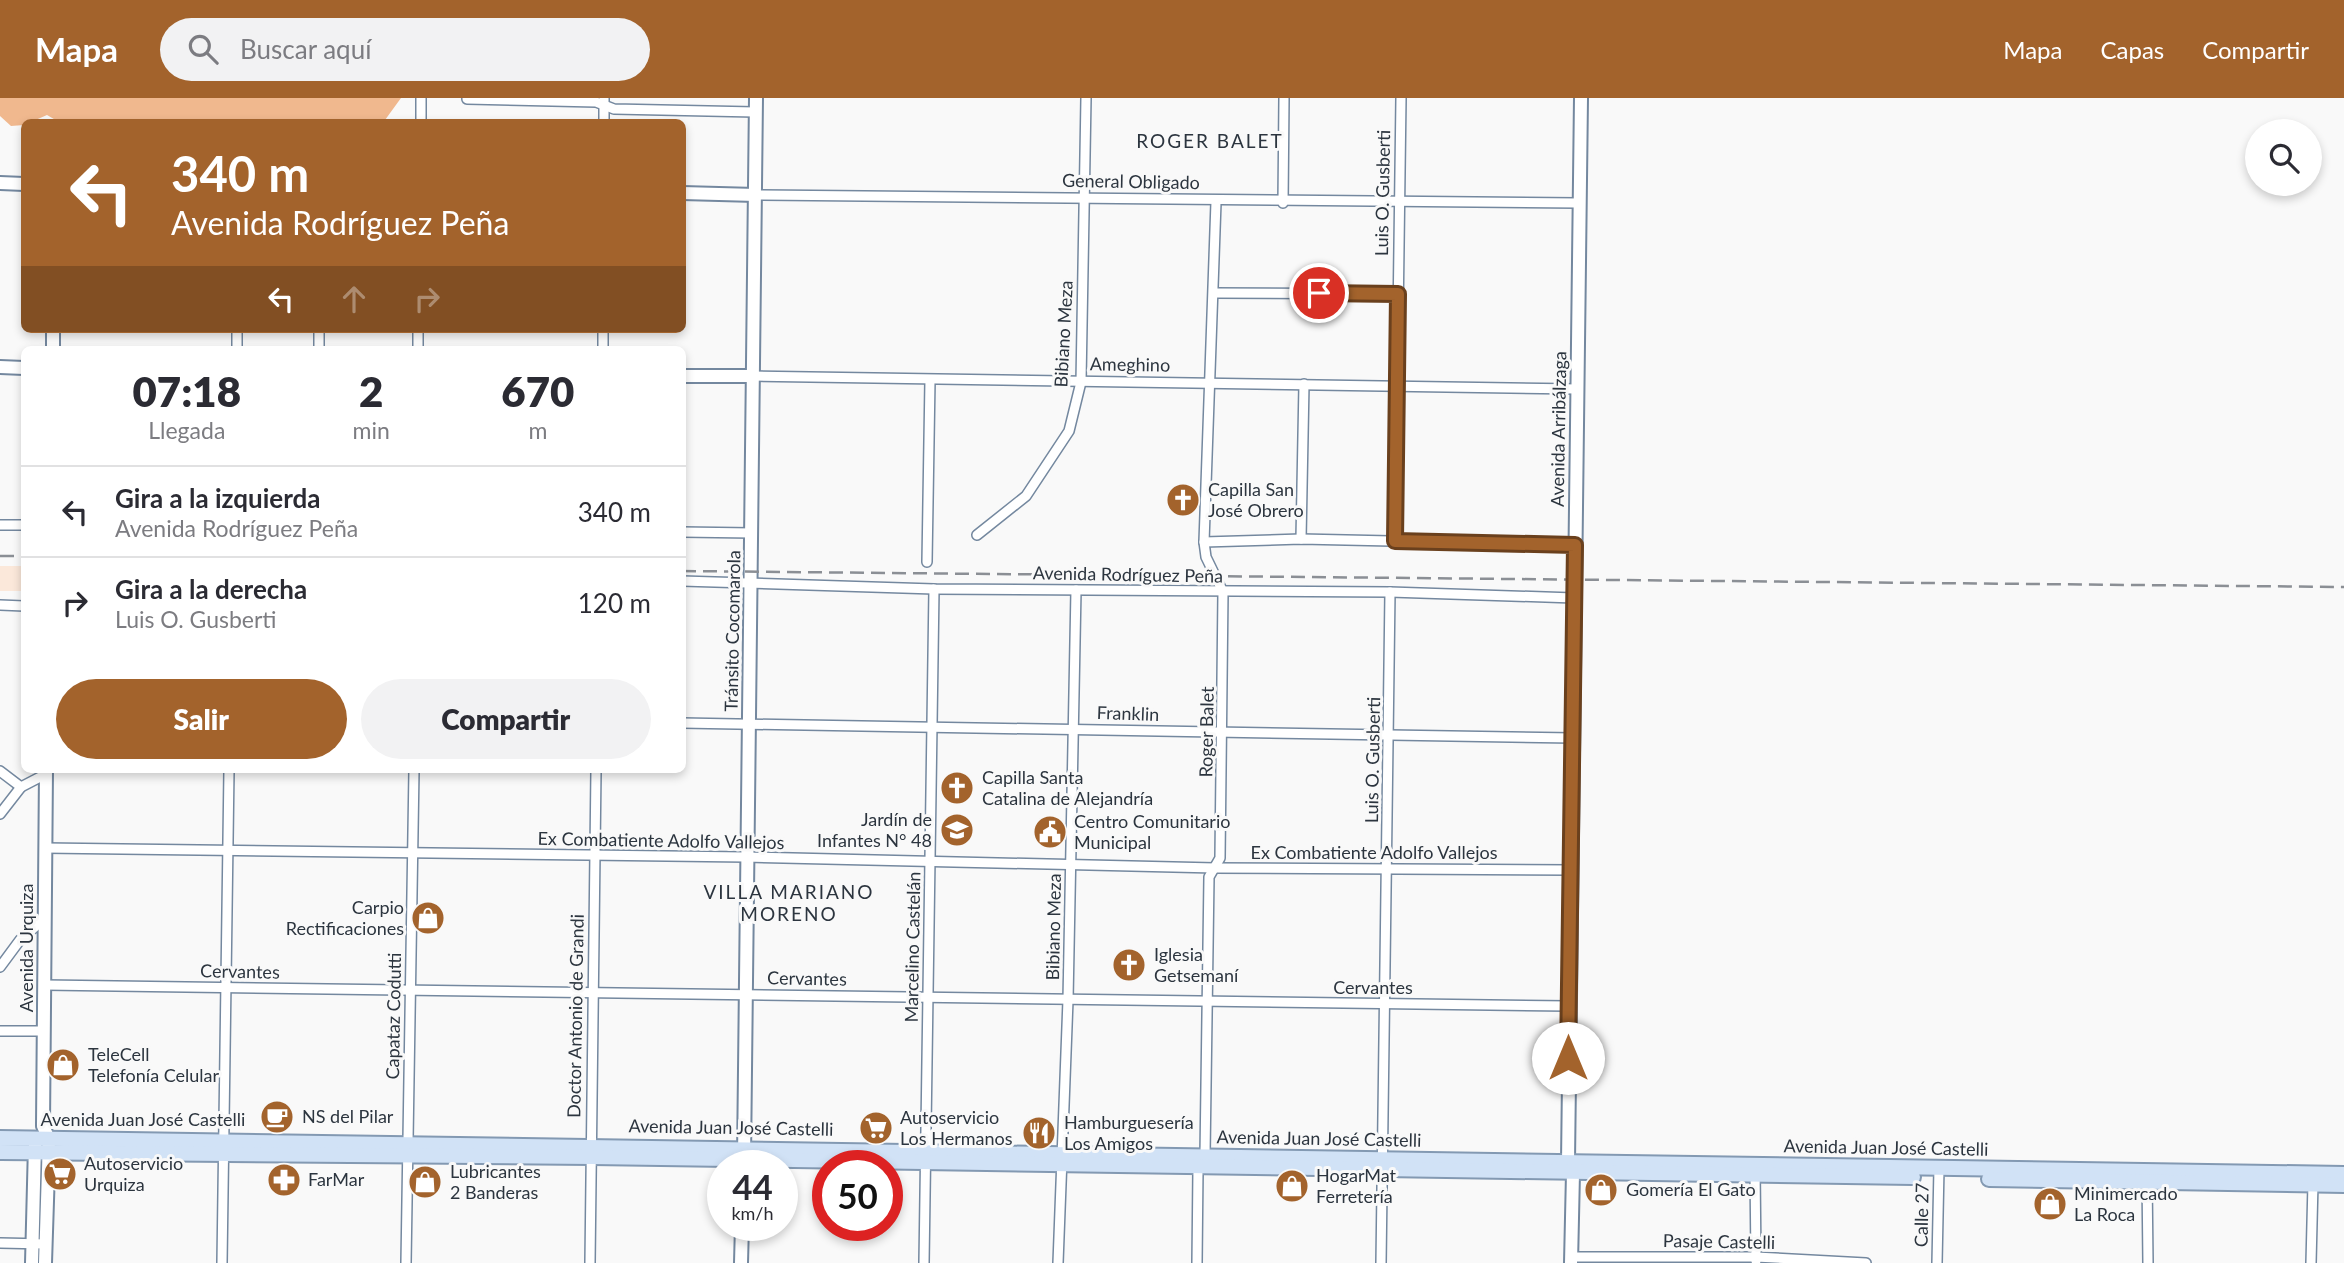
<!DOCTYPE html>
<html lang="es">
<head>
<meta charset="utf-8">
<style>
	:root { --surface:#fff; --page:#f2f2f3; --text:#2b2b33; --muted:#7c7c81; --line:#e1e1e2; --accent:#a3632c }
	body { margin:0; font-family:Lato,sans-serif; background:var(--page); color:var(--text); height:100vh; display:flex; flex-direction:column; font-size:26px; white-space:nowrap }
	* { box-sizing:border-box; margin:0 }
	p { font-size:23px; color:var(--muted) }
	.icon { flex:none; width:38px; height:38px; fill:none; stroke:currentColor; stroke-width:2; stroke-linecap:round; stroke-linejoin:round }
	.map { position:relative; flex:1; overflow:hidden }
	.sheet { position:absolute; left:21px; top:248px; width:665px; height:427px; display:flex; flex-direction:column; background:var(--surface); border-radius:10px; box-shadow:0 4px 10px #0003 }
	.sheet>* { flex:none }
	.hud { position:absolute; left:21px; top:21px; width:665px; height:214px; border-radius:10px; box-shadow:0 4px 10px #0003; background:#a3632c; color:#fff; overflow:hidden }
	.buttons { position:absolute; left:2245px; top:21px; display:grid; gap:14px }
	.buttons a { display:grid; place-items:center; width:77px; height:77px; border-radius:50%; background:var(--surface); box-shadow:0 4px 10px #0003; font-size:35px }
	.speed { position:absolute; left:707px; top:1052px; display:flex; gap:14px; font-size:35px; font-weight:700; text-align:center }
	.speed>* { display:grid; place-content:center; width:91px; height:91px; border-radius:50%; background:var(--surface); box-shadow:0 4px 10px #0003; line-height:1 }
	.speed small { font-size:18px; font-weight:400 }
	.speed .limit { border:10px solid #d22; background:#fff; color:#111 }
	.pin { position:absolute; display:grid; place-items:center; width:60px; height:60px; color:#fff; margin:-30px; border:4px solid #fff; border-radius:50%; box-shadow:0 2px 7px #0007 }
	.me { position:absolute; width:77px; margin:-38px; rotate:0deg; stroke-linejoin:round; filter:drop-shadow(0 0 5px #0008) }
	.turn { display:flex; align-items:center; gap:24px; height:147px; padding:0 35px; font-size:32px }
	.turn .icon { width:91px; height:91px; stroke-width:2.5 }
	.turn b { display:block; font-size:49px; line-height:60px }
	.lanes { display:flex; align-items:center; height:66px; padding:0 35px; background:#0003; justify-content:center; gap:35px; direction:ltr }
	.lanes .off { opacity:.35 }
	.eta { display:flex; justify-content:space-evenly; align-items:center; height:119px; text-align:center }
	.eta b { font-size:42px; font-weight:800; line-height:49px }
	.action { display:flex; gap:14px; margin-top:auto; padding:14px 35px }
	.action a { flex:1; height:80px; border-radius:42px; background:var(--accent); color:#fff; font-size:28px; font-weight:800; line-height:80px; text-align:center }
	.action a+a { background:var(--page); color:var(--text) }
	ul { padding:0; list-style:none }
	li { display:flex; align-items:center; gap:21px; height:91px; padding:0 35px; border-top:2px solid var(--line) }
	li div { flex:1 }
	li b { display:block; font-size:26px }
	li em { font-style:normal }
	header { display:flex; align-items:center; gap:42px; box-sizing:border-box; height:98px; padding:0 35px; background:var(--accent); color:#fff }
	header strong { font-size:33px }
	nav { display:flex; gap:38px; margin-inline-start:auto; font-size:24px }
	.search { width:490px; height:63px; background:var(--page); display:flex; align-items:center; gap:18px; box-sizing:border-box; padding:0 24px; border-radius:38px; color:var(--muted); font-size:26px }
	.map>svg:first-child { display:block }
</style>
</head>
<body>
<header>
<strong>Mapa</strong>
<div class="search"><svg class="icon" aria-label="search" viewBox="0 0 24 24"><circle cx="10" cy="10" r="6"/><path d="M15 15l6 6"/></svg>Buscar aquí</div>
<nav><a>Mapa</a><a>Capas</a><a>Compartir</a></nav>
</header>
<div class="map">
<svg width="2344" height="1165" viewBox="0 0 2344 1165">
	<rect width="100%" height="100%" fill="#f9f9f9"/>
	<!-- green -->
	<rect fill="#fbe8da" x="0" y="468" width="24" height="25"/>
	<!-- water -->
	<path fill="#f0b88e" d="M0 0H401L385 22 351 24H59L47 17 24 27 11 28 0 18Z"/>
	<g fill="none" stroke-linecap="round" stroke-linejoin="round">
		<defs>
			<g id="street">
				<path d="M421 0V24"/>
				<path d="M467 1 596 4 614 11 755 14"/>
				<path d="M604 24V0"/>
				<path d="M756 97 1578 105"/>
				<path d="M1283 105 1284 0"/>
				<path d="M1214 195 1398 196"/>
				<path d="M237 252V231"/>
				<path d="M319 252V231"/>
				<path d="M418 252V231"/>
				<path d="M603 252V231"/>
				<path d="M754 278 1577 291"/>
				<path d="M0 427H24"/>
				<path d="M682 434 752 435"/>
				<path d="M977 437 1026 398 1069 333 1081 284 1086 0"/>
				<path d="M1301 441 1304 286"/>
				<path d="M1395 443 1401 0"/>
				<path d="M1204 444 1301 441 1575 447"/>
				<path d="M927 464 930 282"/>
				<path d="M682 483 934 491 1390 494 1574 500"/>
				<path d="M0 507 24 508"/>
				<path d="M682 625 1573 640"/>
				<path d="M0 673 21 689"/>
				<path d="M0 716 21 689 46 676"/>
				<path d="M45 750 746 759 1215 770 1570 772"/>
				<path d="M0 869 20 842 44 821"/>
				<path d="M45 887 1568 908"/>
				<path d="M0 933H44"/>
				<path d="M1755 1072 1756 1163"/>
				<path d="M2147 1079 2148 1165"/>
				<path d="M0 1145 46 1146"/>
				<path d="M1571 1159H1756L1866 1165"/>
				<path d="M222 1165 229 672"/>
				<path d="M406 1165 414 672"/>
				<path d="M590 1165 596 672"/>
				<path d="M924 1165 934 491"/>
				<path d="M1058 1165 1068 902 1076 492"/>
				<path d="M1197 1165 1198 1071 1205 1057 1209 779 1220 760 1223 494 1206 459 1204 444 1216 104"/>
				<path d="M1381 1165 1390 494"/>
				<path d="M1937 1165 1939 1070"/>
				<path d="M2311 1165 2313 1085"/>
			</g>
			<g id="secondary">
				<path d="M0 85 24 86"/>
				<path d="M682 95 756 97"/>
				<path d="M53 252V231"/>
				<path d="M0 269 24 270"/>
				<path d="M682 278H754"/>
				<path d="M744 1060 756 0"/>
				<path d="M32 1165 35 1047"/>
				<path d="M45 1165 49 1041 43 1028 46 672"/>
				<path d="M741 1165 742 1127"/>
				<path d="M1571 1165 1573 1075 1568 1064 1581 0"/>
			</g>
			<g id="primary">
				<path d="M0 1040 2344 1076"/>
				<path d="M0 1054 592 1059 1913 1079"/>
				<path d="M1989 1081 2344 1087"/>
			</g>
		</defs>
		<!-- street casing -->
		<use href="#street" stroke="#74889f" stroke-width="12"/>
		<!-- secondary casing -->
		<use href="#secondary" stroke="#74889f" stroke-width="16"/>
		<!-- primary casing -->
		<use href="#primary" stroke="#8399b2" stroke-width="18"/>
		<!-- street -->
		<use href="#street" stroke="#fff" stroke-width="9"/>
		<!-- secondary -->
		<use href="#secondary" stroke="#fff" stroke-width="12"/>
		<!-- primary -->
		<use href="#primary" stroke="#d1e2f6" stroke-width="14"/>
		<!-- rail -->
		<g stroke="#8b8f95" stroke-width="2.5" stroke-dasharray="14 7" stroke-linecap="butt">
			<path d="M0 458H24"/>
			<path d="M682 473 2344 489"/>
		</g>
	</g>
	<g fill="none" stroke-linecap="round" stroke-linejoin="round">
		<defs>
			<path id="route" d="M1319 195 1398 196 1395 443 1575 447 1568 960"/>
		</defs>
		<!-- route casing -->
		<use href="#route" stroke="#6a401d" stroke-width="18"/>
		<!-- route -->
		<use href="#route" stroke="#a3632c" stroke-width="12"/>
	</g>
	<!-- icons -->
	<defs>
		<symbol id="church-disc" viewBox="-11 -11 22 22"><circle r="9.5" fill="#a3632c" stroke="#f9f9f9"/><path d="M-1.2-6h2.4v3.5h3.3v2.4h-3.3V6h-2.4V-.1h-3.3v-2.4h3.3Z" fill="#fff"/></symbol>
		<symbol id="school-disc" viewBox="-11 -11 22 22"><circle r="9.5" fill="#a3632c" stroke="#f9f9f9"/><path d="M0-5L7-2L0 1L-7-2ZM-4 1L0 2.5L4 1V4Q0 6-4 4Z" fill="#fff"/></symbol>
		<symbol id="civic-disc" viewBox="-11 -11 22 22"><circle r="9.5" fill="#a3632c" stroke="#f9f9f9"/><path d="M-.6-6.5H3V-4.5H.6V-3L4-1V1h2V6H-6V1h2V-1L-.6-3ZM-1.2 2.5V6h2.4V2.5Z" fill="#fff"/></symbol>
		<symbol id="shop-disc" viewBox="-11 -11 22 22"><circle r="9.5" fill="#a3632c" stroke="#f9f9f9"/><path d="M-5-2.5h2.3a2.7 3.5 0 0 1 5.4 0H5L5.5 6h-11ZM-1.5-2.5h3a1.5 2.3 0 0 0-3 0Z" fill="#fff"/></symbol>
		<symbol id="cafe-disc" viewBox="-11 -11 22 22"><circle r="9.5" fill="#a3632c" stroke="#f9f9f9"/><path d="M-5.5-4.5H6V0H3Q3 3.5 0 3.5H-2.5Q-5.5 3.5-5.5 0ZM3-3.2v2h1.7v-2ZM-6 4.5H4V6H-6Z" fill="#fff"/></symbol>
		<symbol id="supermarket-disc" viewBox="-11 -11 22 22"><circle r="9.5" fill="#a3632c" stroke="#f9f9f9"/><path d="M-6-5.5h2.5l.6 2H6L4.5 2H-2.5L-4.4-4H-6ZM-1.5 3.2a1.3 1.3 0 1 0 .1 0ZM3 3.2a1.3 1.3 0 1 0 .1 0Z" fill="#fff"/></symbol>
		<symbol id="restaurant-disc" viewBox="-11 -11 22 22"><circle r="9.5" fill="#a3632c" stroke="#f9f9f9"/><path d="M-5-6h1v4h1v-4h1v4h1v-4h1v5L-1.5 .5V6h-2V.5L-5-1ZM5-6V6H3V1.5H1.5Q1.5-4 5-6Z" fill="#fff"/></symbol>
		<symbol id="pharmacy-disc" viewBox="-11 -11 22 22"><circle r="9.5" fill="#a3632c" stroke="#f9f9f9"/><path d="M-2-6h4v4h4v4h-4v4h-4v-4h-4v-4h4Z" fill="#fff"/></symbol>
	</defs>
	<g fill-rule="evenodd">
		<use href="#church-disc" x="1164" y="383" width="38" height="38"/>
		<use href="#church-disc" x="938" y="671" width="38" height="38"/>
		<use href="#school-disc" x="938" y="713" width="38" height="38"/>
		<use href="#civic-disc" x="1031" y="715" width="38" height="38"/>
		<use href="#shop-disc" x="409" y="801" width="38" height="38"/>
		<use href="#church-disc" x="1110" y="848" width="38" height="38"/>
		<use href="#shop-disc" x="44" y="948" width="38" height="38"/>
		<use href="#cafe-disc" x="258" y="1000" width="38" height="38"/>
		<use href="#supermarket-disc" x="857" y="1011" width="38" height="38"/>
		<use href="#restaurant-disc" x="1020" y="1016" width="38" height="38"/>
		<use href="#supermarket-disc" x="41" y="1057" width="38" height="38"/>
		<use href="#pharmacy-disc" x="265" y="1063" width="38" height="38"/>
		<use href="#shop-disc" x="406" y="1065" width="38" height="38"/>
		<use href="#shop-disc" x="1273" y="1069" width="38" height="38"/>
		<use href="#shop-disc" x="1582" y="1073" width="38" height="38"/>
		<use href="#shop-disc" x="2031" y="1087" width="38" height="38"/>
	</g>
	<g text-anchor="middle" stroke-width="6" stroke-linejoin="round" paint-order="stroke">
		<!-- street labels -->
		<g font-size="18" fill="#2c353f" stroke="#f9f9f9">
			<text transform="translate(1131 84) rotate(1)" y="6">General Obligado</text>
			<text transform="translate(1383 95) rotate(-89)" y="6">Luis O. Gusberti</text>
			<text transform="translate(1064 236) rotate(-87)" y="6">Bibiano Meza</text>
			<text transform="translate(1130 267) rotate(1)" y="6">Ameghino</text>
			<text transform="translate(1559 331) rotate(-89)" y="6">Avenida Arribálzaga</text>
			<text transform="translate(1128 477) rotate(1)" y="6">Avenida Rodríguez Peña</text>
			<text transform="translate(733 533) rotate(-89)" y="6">Tránsito Cocomarola</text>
			<text transform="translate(1128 616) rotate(2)" y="6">Franklin</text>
			<text transform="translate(1207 634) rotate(-89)" y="6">Roger Balet</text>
			<text transform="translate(1373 662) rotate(-89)" y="6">Luis O. Gusberti</text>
			<text transform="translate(661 743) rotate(1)" y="6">Ex Combatiente Adolfo Vallejos</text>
			<text x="1374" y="761">Ex Combatiente Adolfo Vallejos</text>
			<text transform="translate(1054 829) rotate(-89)" y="6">Bibiano Meza</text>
			<text transform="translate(913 849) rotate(-89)" y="6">Marcelino Castelán</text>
			<text transform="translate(27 850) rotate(-90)" y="6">Avenida Urquiza</text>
			<text transform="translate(240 874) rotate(1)" y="6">Cervantes</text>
			<text transform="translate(807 881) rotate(1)" y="6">Cervantes</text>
			<text x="1373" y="896">Cervantes</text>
			<text transform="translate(394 918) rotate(-89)" y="6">Capataz Codutti</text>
			<text transform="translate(576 918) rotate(-89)" y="6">Doctor Antonio de Grandi</text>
			<text x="143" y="1028">Avenida Juan José Castelli</text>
			<text transform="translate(731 1030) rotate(1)" y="6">Avenida Juan José Castelli</text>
			<text transform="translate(1319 1041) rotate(1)" y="6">Avenida Juan José Castelli</text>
			<text transform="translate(1886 1050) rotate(1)" y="6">Avenida Juan José Castelli</text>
			<text transform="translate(1922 1117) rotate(-89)" y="6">Calle 27</text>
			<text transform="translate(1719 1144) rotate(1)" y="6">Pasaje Castelli</text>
		</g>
		<!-- poi labels -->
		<g font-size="18" fill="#2c353f" stroke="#f9f9f9" text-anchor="start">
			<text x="1208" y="398">Capilla San<tspan x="1208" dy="21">José Obrero</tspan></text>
			<text x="982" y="686">Capilla Santa<tspan x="982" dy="21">Catalina de Alejandría</tspan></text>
			<text x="932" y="728" text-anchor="end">Jardín de<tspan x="932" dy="21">Infantes N° 48</tspan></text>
			<text x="1074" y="730">Centro Comunitario<tspan x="1074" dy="21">Municipal</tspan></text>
			<text x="404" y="816" text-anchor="end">Carpio<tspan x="404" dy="21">Rectificaciones</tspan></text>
			<text x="1154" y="863">Iglesia<tspan x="1154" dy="21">Getsemaní</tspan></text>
			<text x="88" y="963">TeleCell<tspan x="88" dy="21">Telefonía Celular</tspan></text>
			<text x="302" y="1025">NS del Pilar</text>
			<text x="900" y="1026">Autoservicio<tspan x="900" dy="21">Los Hermanos</tspan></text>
			<text x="1064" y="1031">Hamburguesería<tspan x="1064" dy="21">Los Amigos</tspan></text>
			<text x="84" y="1072">Autoservicio<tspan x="84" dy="21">Urquiza</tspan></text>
			<text x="450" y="1080">Lubricantes<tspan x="450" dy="21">2 Banderas</tspan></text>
			<text x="1316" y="1084">HogarMat<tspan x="1316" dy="21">Ferretería</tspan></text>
			<text x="308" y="1088">FarMar</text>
			<text x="1626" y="1098">Gomería El Gato</text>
			<text x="2074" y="1102">Minimercado<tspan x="2074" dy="21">La Roca</tspan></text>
		</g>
		<!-- neighbourhood labels -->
		<g font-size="19" letter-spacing="2" fill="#2c353f" stroke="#f9f9f9">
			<text x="1210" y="50">ROGER BALET</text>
			<text x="789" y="801">VILLA MARIANO<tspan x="789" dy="22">MORENO</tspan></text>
		</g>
	</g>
</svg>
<div class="buttons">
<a><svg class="icon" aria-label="search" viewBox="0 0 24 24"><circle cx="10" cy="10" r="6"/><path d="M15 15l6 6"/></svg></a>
</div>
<div class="speed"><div>44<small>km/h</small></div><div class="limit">50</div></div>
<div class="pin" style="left:1319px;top:195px;background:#d93025"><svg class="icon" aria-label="arrive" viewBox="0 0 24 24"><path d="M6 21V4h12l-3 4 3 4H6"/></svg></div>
<svg class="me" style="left:1568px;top:960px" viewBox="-20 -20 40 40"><circle r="19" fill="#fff"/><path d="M0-13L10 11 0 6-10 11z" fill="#a3632c"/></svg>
<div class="hud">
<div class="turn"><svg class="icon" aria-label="left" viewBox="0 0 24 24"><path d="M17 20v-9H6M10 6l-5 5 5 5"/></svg><div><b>340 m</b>Avenida Rodríguez Peña</div></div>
<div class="lanes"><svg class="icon" aria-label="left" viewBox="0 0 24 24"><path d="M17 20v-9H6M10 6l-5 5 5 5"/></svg><svg class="icon off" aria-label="ahead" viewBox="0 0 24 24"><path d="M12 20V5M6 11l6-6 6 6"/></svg><svg class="icon off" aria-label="right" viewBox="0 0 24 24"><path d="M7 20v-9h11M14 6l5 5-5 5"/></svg></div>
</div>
<section class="sheet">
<div class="eta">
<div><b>07:18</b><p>Llegada</p></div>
<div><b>2</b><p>min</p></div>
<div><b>670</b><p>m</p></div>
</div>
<ul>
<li><svg class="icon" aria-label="left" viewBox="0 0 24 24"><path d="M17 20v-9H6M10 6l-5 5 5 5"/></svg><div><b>Gira a la izquierda</b><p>Avenida Rodríguez Peña</p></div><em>340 m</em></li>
<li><svg class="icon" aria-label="right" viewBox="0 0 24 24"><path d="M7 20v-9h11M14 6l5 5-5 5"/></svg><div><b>Gira a la derecha</b><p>Luis O. Gusberti</p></div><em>120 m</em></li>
</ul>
<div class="action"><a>Salir</a><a>Compartir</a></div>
</section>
</div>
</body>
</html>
